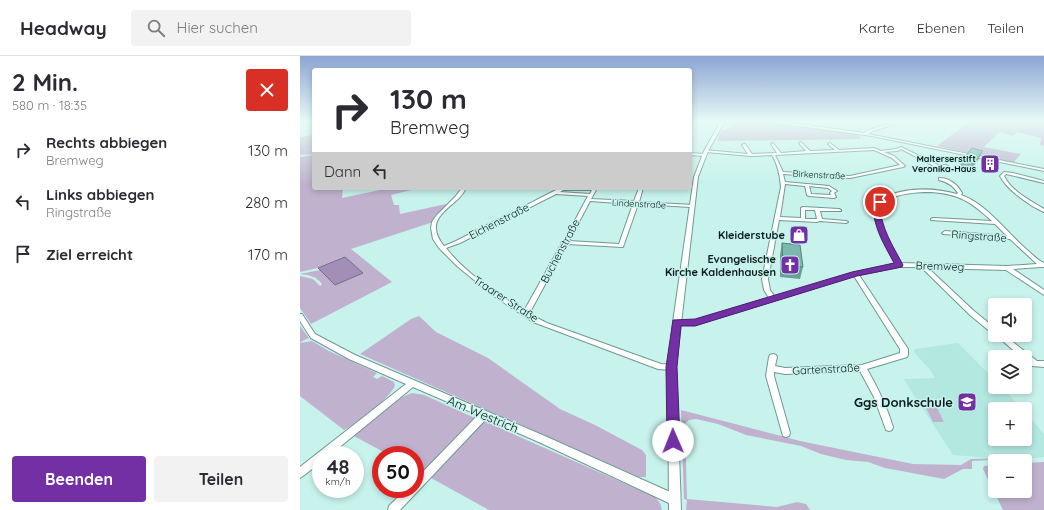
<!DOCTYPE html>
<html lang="de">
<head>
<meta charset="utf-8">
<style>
	:root { --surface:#fff; --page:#f2f2f3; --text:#2b2b33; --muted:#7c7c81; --line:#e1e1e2; --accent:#7330a4 }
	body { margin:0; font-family:Quicksand,sans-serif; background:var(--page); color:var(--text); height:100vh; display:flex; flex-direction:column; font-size:15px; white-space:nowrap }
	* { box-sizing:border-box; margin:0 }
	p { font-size:13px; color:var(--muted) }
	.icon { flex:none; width:22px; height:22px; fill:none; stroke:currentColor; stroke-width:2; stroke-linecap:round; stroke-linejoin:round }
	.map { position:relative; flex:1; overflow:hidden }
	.side { display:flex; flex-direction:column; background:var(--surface); width:300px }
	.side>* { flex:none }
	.hud { position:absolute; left:12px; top:12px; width:380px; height:122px; border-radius:4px; box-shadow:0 2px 6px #0003; background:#fff; color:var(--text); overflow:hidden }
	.fabs { position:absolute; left:688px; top:242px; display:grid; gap:8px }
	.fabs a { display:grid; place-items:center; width:44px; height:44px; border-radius:4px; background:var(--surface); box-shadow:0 2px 6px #0003; font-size:20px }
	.speed { position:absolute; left:12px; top:390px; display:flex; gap:8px; font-size:20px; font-weight:700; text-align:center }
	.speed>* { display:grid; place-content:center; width:52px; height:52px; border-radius:50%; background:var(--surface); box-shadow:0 2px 6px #0003; line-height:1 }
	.speed small { font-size:10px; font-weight:400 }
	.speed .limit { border:6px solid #d22; background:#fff; color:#111 }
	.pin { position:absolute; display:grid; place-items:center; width:34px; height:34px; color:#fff; margin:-17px; border:2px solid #fff; border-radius:50%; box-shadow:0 1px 4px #0007 }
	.me { position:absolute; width:44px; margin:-22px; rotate:359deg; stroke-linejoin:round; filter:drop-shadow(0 0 3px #0008) }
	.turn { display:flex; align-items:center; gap:14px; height:84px; padding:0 12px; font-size:18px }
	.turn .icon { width:52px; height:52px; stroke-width:2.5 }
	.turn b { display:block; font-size:28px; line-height:34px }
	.then { display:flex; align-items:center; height:38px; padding:0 12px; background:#0003; gap:8px; font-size:15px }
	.round { display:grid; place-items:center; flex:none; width:42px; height:42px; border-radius:4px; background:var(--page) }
	.head { display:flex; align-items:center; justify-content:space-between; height:68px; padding:0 12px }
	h1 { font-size:24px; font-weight:800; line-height:30px }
	.button { display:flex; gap:8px; margin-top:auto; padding:8px 12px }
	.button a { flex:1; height:46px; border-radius:4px; background:var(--accent); color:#fff; font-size:16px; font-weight:800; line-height:46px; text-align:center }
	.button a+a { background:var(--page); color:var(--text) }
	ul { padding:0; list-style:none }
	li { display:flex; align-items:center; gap:12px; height:52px; padding:0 12px }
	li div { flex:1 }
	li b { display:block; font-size:15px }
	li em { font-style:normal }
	header { display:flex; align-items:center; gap:24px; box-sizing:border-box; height:56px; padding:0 20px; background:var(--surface); border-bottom:1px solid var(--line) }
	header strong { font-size:19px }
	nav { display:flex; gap:22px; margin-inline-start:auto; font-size:14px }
	.search { width:280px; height:36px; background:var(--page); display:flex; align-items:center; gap:10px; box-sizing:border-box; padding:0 14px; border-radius:4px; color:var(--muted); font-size:15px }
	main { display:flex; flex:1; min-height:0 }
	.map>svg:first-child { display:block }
</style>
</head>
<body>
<header>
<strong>Headway</strong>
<div class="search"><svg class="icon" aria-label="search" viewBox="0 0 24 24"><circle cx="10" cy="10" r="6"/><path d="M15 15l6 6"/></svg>Hier suchen</div>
<nav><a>Karte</a><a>Ebenen</a><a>Teilen</a></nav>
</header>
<main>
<section class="side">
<div class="head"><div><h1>2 Min.</h1><p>580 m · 18:35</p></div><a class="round" style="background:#d93025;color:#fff"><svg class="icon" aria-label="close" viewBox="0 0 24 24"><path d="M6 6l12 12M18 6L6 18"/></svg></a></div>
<ul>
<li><svg class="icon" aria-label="right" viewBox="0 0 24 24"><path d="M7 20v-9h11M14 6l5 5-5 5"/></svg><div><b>Rechts abbiegen</b><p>Bremweg</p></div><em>130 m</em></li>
<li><svg class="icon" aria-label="left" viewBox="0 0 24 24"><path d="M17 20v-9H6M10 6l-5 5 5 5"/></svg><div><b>Links abbiegen</b><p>Ringstraße</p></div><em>280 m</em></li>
<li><svg class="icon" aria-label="arrive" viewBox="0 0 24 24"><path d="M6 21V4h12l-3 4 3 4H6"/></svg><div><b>Ziel erreicht</b></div><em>170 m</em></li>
</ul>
<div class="button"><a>Beenden</a><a>Teilen</a></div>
</section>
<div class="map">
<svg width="744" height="454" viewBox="0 0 744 454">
	<rect width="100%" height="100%" fill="#c7f3ec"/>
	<!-- built -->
	<g fill="#b3e8e0">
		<path d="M547 65 569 73 558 75 521 70Z"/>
		<path d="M658 287 695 324V331H702L722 353H695V383H725V356L744 378V401L702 403 653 399 613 338 604 323 635 322 631 315 614 296 615 293Z"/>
	</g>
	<!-- green -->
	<g fill="#c0b2ce">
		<path d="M428 65C472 65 514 72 557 78L561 83 417 85 421 75 433 71 426 69Z"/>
		<path d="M670 65H744V90L740 89 741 82 717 76 713 80 699 76 684 91 721 98 713 107 637 90Z"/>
		<path d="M14 79V98L0 99V81Z"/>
		<path d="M14 99V132H43L42 142 89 132H119L91 139 94 149H99L100 158 151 147 133 166 51 193 92 226 11 268 0 252V220L13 223 20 230 22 228C16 220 9 219 0 218L20 214 35 229 45 201 18 212 0 216V101Z"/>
		<path d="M119 260 136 276 188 302 260 353 295 369 342 394 346 399V421H339L60 298 111 263Z"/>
		<path d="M0 270 9 282 2 285 0 287 12 285 29 295 77 317 73 321 77 323 82 320 94 326 95 330C86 346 60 365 44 374L0 340Z"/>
		<path d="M112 337 124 339 175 362 122 417 115 413V399H89L54 380 100 342Z"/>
		<path d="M624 348H635L644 366H633Z"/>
		<path d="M381 354 500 385 613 408 661 409 671 403 744 401 672 405V413H663L644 423 585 412 568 406 546 404 521 398 501 390 446 379 418 368 396 363 389 364 385 368 387 443 477 451 497 446 506 448 510 454H386L387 444 384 443Z"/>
		<path d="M184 365 355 441 360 447 362 454H189L131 422Z"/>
		<path d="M744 406V454H703L683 413 684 410 695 409V435H725V407Z"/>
	</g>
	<!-- water -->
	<path fill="#a38eb7" stroke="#756c88" d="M45 201 63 217 35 229 18 212Z"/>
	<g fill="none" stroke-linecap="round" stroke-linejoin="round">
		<defs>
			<g id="minor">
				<path d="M469 65H476L564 77 571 73 601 65H605L573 75 568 78 744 113V115L572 80 470 66Z"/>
				<path d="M501 86 510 95 535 94 528 88 530 87 539 94 574 92 581 95 596 93 601 91 638 109H646L648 110 646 111H636L601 93 597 95 584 96 594 100 604 109 605 110 603 111 550 122 483 118 485 126 529 130 537 135 534 137 536 141 534 142 509 140 507 139 505 130 485 128 480 161 501 162V152L503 151 539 153 541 154V155H520L522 163 546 165 548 166 546 167 520 165 517 166 479 164 468 223 470 234 475 241 553 217 596 208C585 190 573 171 574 149 594 130 632 131 657 138L658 137C653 129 647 126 639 124V122C649 122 657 128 662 137L661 139C685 147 706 175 725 192 731 197 737 204 744 207V211H741L713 213 744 234V239L706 214 628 212 674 255 695 272V278H693L670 259 621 211H599L559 219 608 293V299L607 301 567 313C578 332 587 351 593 371L592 374 589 375 586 374 574 341 560 315 485 318 474 316V320L490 377 489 380 486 381 483 380 466 320 469 301 470 299 473 298 476 299 477 301 475 310 485 312 562 309 600 297V293L554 220 395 269 377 268H375L374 266 375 264H377L395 265 469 242 464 234 462 223 481 131C480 120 478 109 472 99L451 100 406 96H405V94L448 98 442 89 444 88H445L452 98 477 97 471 88 473 87 481 97 506 95 499 87ZM574 94 592 102 600 109 550 120 483 116 475 99ZM509 130 528 132 532 135 530 137 531 139 511 138ZM631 136C660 138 671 146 692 165L633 162 631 163V164L695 168 707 180 645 175 642 177 643 178 710 183 737 208 707 210 601 207C590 190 578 171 578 149 594 138 612 136 631 136ZM505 154H515L517 163H505Z"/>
				<path d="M390 97 404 98 406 99 404 100 390 99Z"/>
				<path d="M704 116 713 117 744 125V127L706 118 704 120C712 136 730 144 744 153V156C730 150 707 134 700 120Z"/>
				<path d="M162 132H166C164 136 162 139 159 142 151 150 135 160 136 172 136 179 140 185 144 190L156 185 260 132H297L291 143 334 145 339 132H343L339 146 393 149V150L391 151 338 148 323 191 267 188 229 258 247 267 361 308 375 309 376 311 375 313 372 314 358 313 233 266 191 238 157 210 139 192 133 183 131 172 132 166 136 160 155 141ZM263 134H292L290 138 260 136ZM256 138 288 140 264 185 261 186 262 187 224 255C198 238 165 217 146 192L160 187ZM290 145 333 148 319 188 269 185Z"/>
				<path d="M0 258H2L15 278 55 299 247 381 379 440 380 444 379 448 375 449 371 448 241 387 186 363 100 454H88L89 450 106 433H115V424L178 359 113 331 30 399H21V406L3 420 0 422V411L106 328 49 303 11 282 0 265Z"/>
				<path d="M696 279H704L737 305H744V311L732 310 725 304V301H721Z"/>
			</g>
			<path id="major" d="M421 65H425L408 95 398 121 376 311 381 454H369L368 311 373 266 394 121 404 95Z"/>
		</defs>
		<!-- minor casing -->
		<use href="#minor" stroke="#709992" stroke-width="2"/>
		<!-- major casing -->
		<use href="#major" stroke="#709992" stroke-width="2"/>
		<!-- minor -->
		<use href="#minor" fill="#fff" fill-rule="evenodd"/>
		<!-- major -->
		<use href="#major" fill="#fff" fill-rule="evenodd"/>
	</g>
	<!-- wall -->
	<g fill="#6b9e96">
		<path d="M663 103 678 104 670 115 658 113Z"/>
		<path d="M482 187 503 211 500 223 480 221V199Z"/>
	</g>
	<!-- shaded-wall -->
	<path fill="#57817a" d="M683 95 678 104 670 115 674 105Z"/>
	<!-- building -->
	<g fill="#7cb8af" stroke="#57817a">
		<path d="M672 92 683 95 674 105 663 103Z"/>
		<path d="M482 187 500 189 503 211 483 209Z"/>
	</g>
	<!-- sky -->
	<linearGradient id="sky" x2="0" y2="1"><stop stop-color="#8ca5d4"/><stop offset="0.51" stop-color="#e6faf6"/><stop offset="1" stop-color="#e6faf6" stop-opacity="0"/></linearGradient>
	<rect width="744" height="128" fill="url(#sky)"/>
	<!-- route -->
	<path fill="#7330a4" stroke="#4b1f6b" d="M578 145 584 146 580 150C581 172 593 190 603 209L602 211 557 220 395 270H381L377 311 380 385 378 389 373 391 369 389 367 385 366 311 373 264 395 263 552 216 594 207C584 188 574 172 573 150Z"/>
	<!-- icons -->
	<defs>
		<symbol id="building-square" viewBox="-11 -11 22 22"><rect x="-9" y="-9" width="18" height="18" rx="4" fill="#7330a4" stroke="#c7f3ec"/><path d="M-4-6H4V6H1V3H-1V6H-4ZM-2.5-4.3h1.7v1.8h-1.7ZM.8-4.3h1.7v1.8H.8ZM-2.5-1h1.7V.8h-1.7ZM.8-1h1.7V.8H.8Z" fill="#fff"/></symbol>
		<symbol id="shop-square" viewBox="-11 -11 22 22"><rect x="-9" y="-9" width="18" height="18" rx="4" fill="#7330a4" stroke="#c7f3ec"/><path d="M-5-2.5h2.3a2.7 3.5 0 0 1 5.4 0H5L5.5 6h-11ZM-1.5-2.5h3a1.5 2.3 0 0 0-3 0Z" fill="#fff"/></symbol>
		<symbol id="church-square" viewBox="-11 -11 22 22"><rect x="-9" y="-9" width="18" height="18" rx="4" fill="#7330a4" stroke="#c7f3ec"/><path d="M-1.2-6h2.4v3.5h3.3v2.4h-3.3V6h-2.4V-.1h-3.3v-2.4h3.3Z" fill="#fff"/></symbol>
		<symbol id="school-square" viewBox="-11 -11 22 22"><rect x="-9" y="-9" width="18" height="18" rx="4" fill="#7330a4" stroke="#c7f3ec"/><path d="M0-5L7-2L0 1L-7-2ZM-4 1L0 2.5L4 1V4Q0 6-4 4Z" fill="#fff"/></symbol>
	</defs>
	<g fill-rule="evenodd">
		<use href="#building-square" x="679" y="97" width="22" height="22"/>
		<use href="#shop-square" x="488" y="168" width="22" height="22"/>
		<use href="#church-square" x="479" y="198" width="22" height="22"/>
		<use href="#school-square" x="656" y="335" width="22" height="22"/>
	</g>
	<g text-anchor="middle" stroke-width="3" stroke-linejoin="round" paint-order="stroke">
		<!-- far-poi labels -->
		<g font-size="9" font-weight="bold" fill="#0a1b19" stroke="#c7f3ec" text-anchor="end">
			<text x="676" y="106">Malterserstift<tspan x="676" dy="10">Veronika-Haus</tspan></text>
		</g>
		<!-- far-street labels -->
		<g font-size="9" fill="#0a1b19" stroke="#c7f3ec">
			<text transform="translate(519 119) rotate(3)" y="3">Birkenstraße</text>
			<text transform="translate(339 148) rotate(3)" y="3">Lindenstraße</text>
		</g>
		<!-- street labels -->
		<g font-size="11" fill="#0a1b19" stroke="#c7f3ec">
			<text transform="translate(199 165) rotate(-27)" y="4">Eichenstraße</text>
			<text transform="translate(679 180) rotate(4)" y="4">Ringstraße</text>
			<text transform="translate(260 195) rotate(-62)" y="4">Buchenstraße</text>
			<text transform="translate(640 210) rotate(2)" y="4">Bremweg</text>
			<text transform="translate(206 243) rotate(33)" y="4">Traarer Straße</text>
			<text transform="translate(526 313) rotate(-3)" y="4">Gartenstraße</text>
		</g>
		<!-- poi labels -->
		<g font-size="11" font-weight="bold" fill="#0a1b19" stroke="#c7f3ec" text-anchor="end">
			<text x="485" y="183">Kleiderstube</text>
			<text x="476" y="207">Evangelische<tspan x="476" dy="13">Kirche Kaldenhausen</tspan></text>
		</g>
		<!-- near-poi labels -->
		<g font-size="13" font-weight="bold" fill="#0a1b19" stroke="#c7f3ec" text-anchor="end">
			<text x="653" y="351">Ggs Donkschule</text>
		</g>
		<!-- near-street labels -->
		<g font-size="13" fill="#0a1b19" stroke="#c7f3ec">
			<text transform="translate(183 358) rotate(23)" y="5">Am Westrich</text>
		</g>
	</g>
</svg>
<div class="fabs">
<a><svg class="icon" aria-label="sound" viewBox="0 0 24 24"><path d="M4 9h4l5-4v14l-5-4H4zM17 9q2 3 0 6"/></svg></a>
<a><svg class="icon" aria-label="layers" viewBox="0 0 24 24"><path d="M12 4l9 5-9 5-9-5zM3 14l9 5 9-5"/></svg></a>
<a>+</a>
<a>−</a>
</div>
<div class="speed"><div>48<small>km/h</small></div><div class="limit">50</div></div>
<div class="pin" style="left:580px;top:146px;background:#d93025"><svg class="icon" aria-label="arrive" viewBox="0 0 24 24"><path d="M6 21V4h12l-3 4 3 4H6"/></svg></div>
<svg class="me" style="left:373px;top:385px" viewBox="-20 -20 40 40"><circle r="19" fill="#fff"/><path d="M0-13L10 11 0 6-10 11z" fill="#7330a4"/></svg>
<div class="hud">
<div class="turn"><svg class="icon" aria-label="right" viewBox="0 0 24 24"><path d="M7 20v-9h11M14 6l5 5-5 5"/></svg><div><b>130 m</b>Bremweg</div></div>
<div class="then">Dann<svg class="icon" aria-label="left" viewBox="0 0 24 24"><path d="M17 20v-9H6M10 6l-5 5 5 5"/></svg></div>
</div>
</div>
</main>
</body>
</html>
